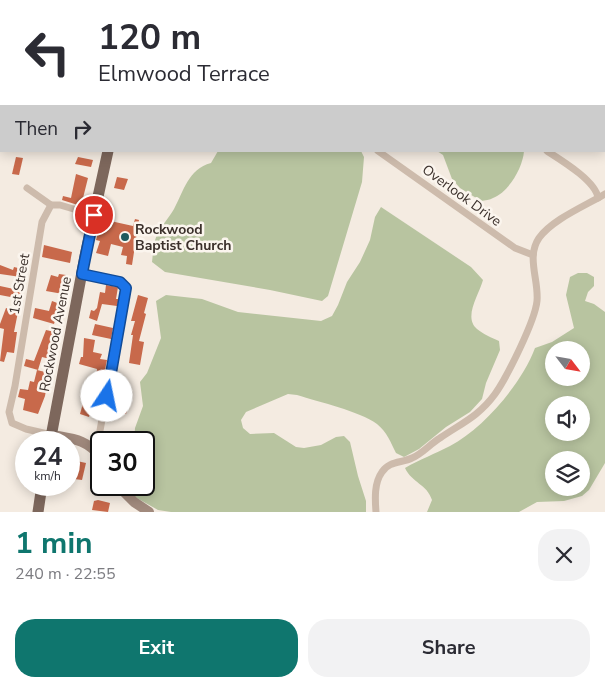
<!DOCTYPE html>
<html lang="en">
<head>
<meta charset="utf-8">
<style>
	:root { --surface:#fff; --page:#f2f2f3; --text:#2b2b33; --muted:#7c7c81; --accent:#0f766e }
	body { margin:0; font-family:"Nunito Sans",sans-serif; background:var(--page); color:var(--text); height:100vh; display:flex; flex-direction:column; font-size:19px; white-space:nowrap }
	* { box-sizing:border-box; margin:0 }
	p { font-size:16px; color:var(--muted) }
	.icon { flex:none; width:28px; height:28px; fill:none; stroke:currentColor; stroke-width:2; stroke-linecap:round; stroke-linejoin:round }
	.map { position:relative; height:512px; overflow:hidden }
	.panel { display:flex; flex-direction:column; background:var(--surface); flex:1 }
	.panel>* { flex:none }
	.hud { position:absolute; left:0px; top:0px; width:605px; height:152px; box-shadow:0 2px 12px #0003; background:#fff; color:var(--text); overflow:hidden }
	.needle { width:32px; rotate:121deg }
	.buttons { position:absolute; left:545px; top:341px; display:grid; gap:10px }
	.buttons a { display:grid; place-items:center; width:45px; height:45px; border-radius:50%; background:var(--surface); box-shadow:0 2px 12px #0003; font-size:25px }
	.speed { position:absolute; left:15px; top:431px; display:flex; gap:10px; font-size:25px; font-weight:700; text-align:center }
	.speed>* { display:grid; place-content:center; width:65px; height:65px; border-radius:50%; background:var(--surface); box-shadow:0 2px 12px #0003; line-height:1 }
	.speed small { font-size:12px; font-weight:400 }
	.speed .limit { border:2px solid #111; border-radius:8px; background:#fff; color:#111 }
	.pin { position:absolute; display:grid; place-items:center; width:42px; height:42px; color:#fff; margin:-21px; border:2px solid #fff; border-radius:50%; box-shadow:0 1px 5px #0007 }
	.me { position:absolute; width:55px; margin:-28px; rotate:11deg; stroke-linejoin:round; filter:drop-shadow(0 0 4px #0008) }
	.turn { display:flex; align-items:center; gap:18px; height:105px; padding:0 15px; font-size:22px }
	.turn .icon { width:65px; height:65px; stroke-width:2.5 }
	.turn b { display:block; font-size:35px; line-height:42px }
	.then { display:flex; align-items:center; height:48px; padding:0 15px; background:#0003; gap:10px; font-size:19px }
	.round { display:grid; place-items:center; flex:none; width:52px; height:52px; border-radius:20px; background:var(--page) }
	.summary { display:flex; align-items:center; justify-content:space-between; height:85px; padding:0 15px }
	h1 { font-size:30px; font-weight:700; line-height:38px; color:var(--accent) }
	.primary-button { display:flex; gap:10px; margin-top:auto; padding:10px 15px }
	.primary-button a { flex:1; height:58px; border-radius:20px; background:var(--accent); color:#fff; font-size:20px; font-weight:700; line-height:58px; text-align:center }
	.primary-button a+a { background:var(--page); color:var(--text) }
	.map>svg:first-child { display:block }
</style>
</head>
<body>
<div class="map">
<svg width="605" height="512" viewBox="0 0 605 512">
	<rect width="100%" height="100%" fill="#f4ebe1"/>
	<!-- green -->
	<g fill="#b8c4a0" fill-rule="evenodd">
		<path d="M224 0H404L224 1Z"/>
		<path d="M218 151H361L364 157 362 182 328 296 322 301 270 290 165 272 152 262C153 254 153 243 157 235 161 226 169 218 174 209 184 191 188 169 211 163Z"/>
		<path d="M437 151H524C523 167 509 192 493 198 490 200 485 200 481 201L460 188 452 179 443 155Z"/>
		<path d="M381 207 471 267 483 280C479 295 463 317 477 329 483 334 492 338 499 341L500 350 486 383 482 399 470 412 446 427 419 449 404 457 396 453C391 443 387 432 377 424 359 411 319 402 297 395L288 394 246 412 241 420 243 428 250 434 274 433 296 447 304 448 321 445 336 437 344 436 350 442 358 476 366 501V512H171L158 510 135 497 133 485H144V442H134L135 428 143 406 140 382 147 373 161 338 156 301 166 295 202 299 238 312 321 321 332 316 338 305 347 282 360 262 370 240 375 217Z"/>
		<path d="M578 273H587L594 277V286L588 292 585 301 594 304 605 312V463L589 490 582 496 564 501 537 502 519 512H427L432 500C427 484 412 483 405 468 420 459 435 454 450 446 484 428 522 383 535 348L552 342 574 328 566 295 570 277ZM554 350H581V378H554ZM554 405H581V432H554ZM554 460H581V488H554Z"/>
	</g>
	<!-- water -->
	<path fill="#7fb0b2" d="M0 0H34L1 1 0 154Z"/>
	<!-- building -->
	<g fill="#c8694b">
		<path d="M16 157 23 158 19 175 12 174Z"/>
		<path d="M78 157 93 160 91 167 75 164Z"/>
		<path d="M76 174 88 178 81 206 62 200 63 196 71 198Z"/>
		<path d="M117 177 128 179 124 190 114 188Z"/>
		<path d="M135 219 139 220 132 265 126 264 127 256 121 255 123 247 111 244 108 256 96 253 100 241 96 240 99 230 103 232 106 220 133 226Z"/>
		<path d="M44 245 72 252 70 263 42 257Z"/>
		<path d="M0 265 13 270 14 267 26 270 24 276H21V277L0 274Z"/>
		<path d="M59 274 66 275 63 294 46 291 51 275 58 277Z"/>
		<path d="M106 285 118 287 116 299H119L117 306 102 304 97 321 89 318 91 310 94 311 97 308 100 292 105 293Z"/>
		<path d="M0 286 23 291 21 299 0 295Z"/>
		<path d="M138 295 148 298 144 313 146 314 139 341 144 342 140 365 129 363 133 335H131L135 321H131Z"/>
		<path d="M52 301 60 304 54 324 33 318 35 308 49 311Z"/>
		<path d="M6 308 18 312 14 332H17L14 353 7 352 4 362 0 361 4 329 0 328V324Z"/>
		<path d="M95 324 113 328 111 339 92 335Z"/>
		<path d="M46 330 55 332 52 342H54L50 359 42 357 38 370 24 366 26 359 34 361Z"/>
		<path d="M84 338 95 340 93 352 102 354 100 359 107 360 99 399 93 398 95 388 91 387 92 379H96L97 369 79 364 81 357H83Z"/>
		<path d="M37 370 49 373 45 396 38 414 23 410 25 399 18 397 20 389 28 390 30 381 34 382Z"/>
		<path d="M117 392 131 394 126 414 115 412Z"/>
		<path d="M85 396 94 398 89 417 80 414Z"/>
		<path d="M77 461 86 463 82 480 74 479Z"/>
		<path d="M98 500 110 503 108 512 92 510 94 501Z"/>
	</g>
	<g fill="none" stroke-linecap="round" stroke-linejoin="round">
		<!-- lane -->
		<g stroke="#cdbbac" stroke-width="3">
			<path d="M590 0 591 1"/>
			<path d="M604 18 605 20"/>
		</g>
		<!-- street -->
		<g stroke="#cdbbac" stroke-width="7">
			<path d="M158 1 159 0"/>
			<path d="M378 151 515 248 533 255"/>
			<path d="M547 151C561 160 596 181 598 198"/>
			<path d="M27 188 51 205"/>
			<path d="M82 274 120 282 126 288 99 436 93 448"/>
			<path d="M52 435 26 429 12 423 9 412 15 386 42 222 51 205H60L94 215"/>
			<path d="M376 512C375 499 374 483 382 472 389 461 402 463 412 458 422 454 430 444 440 438 462 423 479 416 495 394 507 377 535 321 537 301 539 280 526 257 539 238 553 219 585 206 605 194"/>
		</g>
		<!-- secondary -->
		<g stroke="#a18a7d" stroke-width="10">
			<path d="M52 435C74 439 86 439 101 457"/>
			<path d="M117 485 134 502 149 512"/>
		</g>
		<!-- primary -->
		<g stroke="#7d675c" stroke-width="11">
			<path d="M140 1V0"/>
			<path d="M50 442 85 256 108 151"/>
			<path d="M38 512 42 485"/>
		</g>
	</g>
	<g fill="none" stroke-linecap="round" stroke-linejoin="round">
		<defs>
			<path id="route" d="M94 215 82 274 120 282 126 288 107 396"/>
		</defs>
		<!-- route casing -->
		<use href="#route" stroke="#114b97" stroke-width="12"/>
		<!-- route -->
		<use href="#route" stroke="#1a73e8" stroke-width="9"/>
	</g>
	<!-- markers -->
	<circle fill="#1f5a5e" stroke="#fbf5ee" stroke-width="2" cx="125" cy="237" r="5"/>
	<g text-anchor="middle" stroke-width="5" stroke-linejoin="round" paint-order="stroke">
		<!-- street labels -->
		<g font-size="14" fill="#3b302b" stroke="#fbf5ee">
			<text transform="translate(462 195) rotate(36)" y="5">Overlook Drive</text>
			<text transform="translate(19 284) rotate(-80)" y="5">1st Street</text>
			<text transform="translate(55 334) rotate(-79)" y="5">Rockwood Avenue</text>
		</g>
		<!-- poi labels -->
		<g font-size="14" font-weight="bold" fill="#3b302b" stroke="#fbf5ee" text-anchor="start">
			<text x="135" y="234">Rockwood<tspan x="135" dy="16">Baptist Church</tspan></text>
		</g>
	</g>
</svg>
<div class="buttons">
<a><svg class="needle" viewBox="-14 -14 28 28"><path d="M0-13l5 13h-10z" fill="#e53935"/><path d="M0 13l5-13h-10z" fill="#7c7c81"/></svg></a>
<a><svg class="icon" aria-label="sound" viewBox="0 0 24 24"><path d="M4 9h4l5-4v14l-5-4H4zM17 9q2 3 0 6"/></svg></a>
<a><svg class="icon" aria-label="layers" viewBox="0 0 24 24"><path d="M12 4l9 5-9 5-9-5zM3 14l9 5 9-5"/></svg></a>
</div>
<div class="speed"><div>24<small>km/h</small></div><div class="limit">30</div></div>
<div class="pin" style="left:94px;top:215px;background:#d93025"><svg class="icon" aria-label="arrive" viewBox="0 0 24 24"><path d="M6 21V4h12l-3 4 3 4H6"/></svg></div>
<svg class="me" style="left:107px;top:396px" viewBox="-20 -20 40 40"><circle r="19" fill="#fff"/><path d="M0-13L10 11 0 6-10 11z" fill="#1a73e8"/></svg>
<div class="hud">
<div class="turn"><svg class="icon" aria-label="left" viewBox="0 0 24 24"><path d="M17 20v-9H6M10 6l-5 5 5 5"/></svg><div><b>120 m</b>Elmwood Terrace</div></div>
<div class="then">Then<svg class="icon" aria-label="right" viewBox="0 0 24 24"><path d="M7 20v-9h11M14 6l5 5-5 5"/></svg></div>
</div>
</div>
<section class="panel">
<div class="summary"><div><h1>1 min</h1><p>240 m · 22:55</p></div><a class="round"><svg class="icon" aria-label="close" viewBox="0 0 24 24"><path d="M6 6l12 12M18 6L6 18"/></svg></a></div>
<div class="primary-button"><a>Exit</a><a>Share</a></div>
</section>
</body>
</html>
